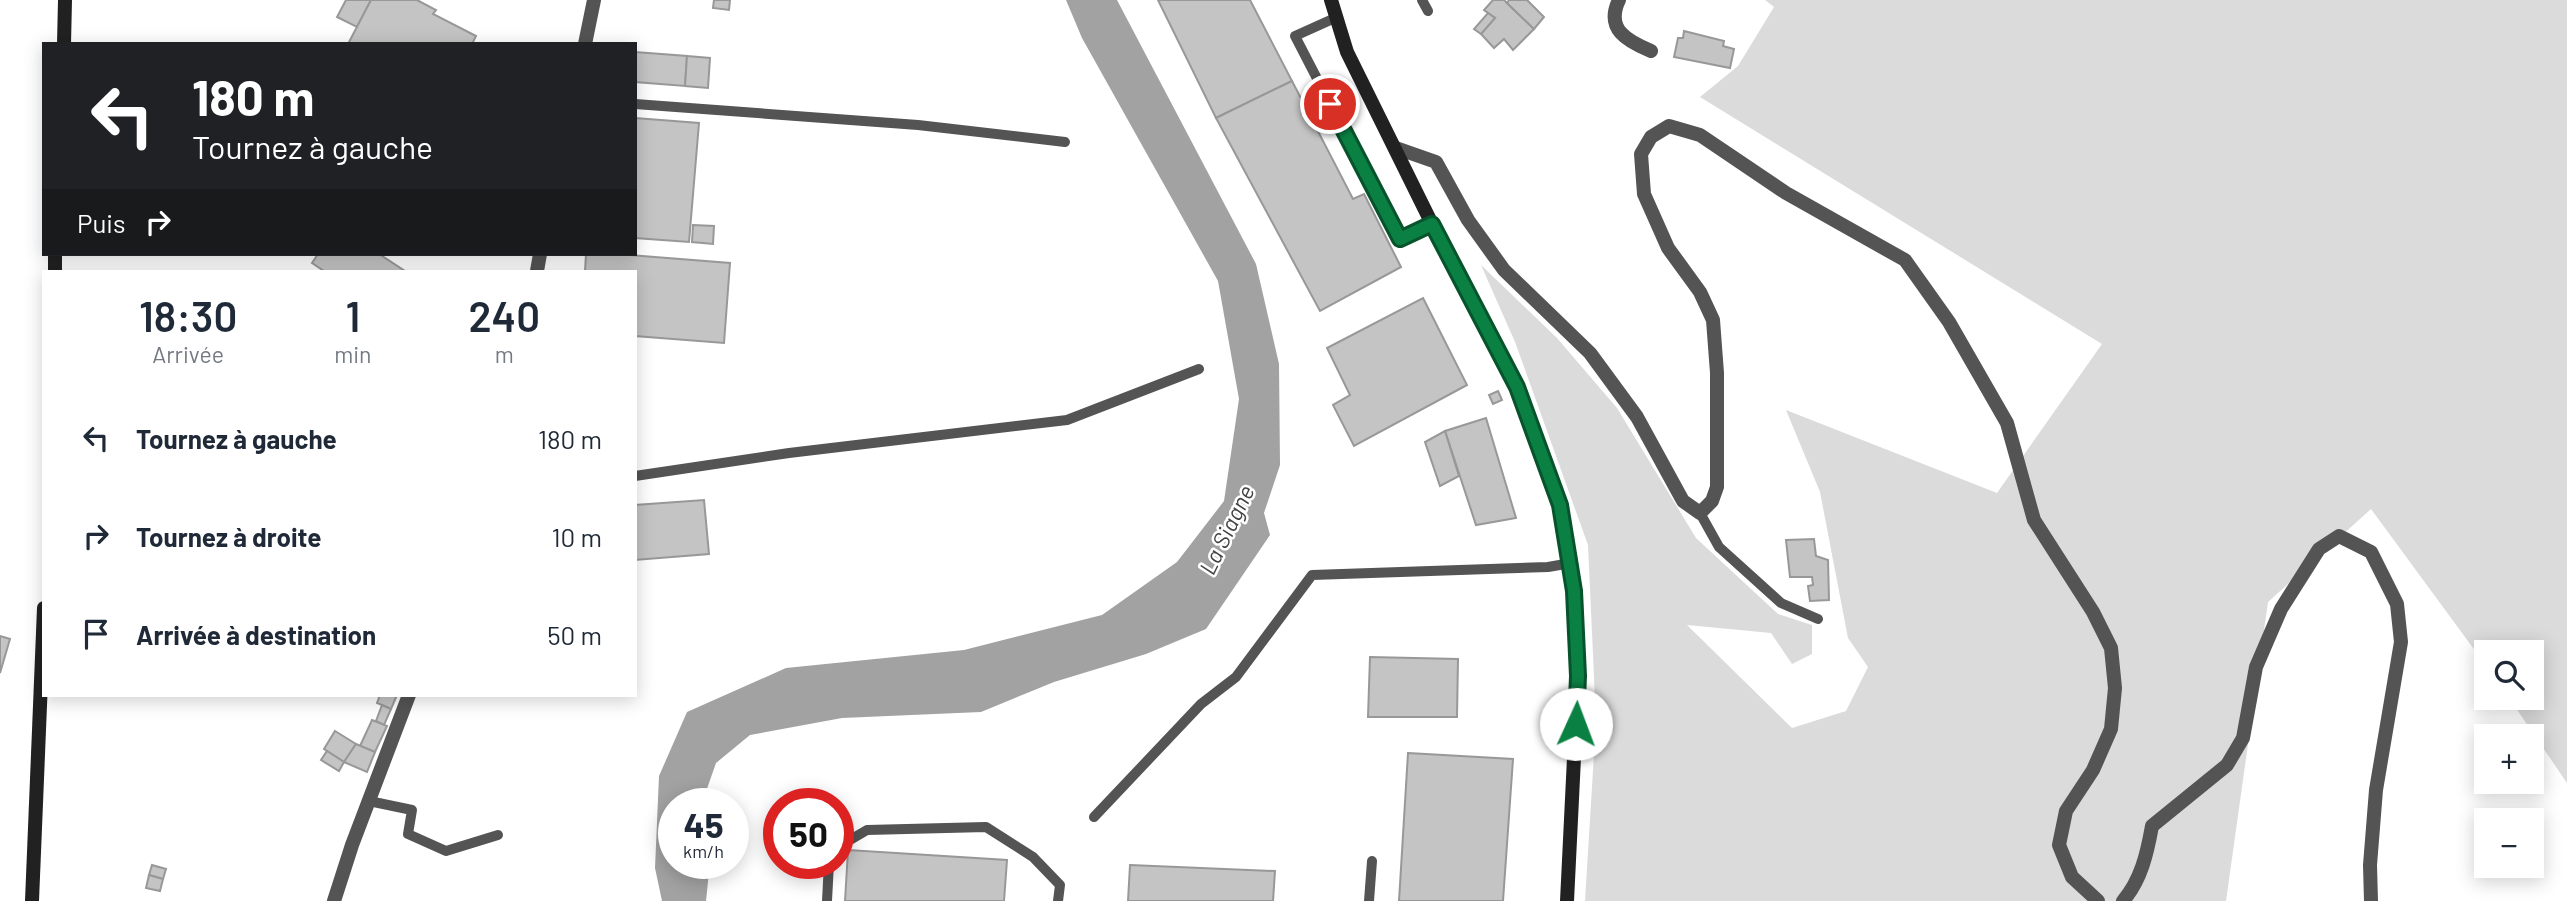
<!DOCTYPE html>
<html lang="fr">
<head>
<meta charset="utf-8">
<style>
	:root { --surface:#fff; --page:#f6f6f7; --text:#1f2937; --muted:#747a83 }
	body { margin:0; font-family:Barlow,sans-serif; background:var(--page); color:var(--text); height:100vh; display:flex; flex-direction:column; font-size:26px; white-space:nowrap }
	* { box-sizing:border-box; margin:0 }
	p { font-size:23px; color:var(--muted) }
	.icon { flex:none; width:38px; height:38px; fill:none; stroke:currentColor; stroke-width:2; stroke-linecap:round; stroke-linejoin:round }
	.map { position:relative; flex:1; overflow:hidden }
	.sheet { position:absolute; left:42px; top:270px; width:595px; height:427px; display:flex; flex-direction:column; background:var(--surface); border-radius:0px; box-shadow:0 4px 18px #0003 }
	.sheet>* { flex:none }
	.hud { position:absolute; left:42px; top:42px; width:595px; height:214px; border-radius:0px; box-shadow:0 4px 18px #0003; background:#202124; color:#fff; overflow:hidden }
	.tools { position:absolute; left:2474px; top:640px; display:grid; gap:14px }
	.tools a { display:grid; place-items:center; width:70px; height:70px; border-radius:0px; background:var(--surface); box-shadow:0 4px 18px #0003; font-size:35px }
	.speed { position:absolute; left:658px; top:788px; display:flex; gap:14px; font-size:35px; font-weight:700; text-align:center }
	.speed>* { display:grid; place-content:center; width:91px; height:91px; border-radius:50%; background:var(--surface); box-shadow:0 4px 18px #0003; line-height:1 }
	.speed small { font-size:18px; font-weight:400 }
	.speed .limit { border:10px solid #d22; background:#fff; color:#111 }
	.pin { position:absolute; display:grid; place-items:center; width:60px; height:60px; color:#fff; margin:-30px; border:4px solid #fff; border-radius:50%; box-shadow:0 2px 7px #0007 }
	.me { position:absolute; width:77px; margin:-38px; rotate:2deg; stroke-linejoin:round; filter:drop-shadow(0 0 5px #0008) }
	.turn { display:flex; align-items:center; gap:24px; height:147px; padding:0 35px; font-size:32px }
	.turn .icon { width:91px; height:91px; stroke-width:2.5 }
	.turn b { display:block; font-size:49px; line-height:60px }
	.then { display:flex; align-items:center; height:66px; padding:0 35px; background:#0003; gap:14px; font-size:26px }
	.eta { display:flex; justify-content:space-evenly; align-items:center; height:119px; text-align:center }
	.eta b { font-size:42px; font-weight:600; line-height:49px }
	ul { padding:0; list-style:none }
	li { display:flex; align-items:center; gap:21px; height:98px; padding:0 35px }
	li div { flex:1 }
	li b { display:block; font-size:26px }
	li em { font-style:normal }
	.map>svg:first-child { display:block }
</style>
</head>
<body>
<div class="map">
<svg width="2567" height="901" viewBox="0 0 2567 901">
	<rect width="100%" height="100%" fill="#fff"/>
	<!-- green -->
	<path fill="#dbdbdb" d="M1765 0H2567V783L2509 698H2532V653H2487V667L2371 509 2268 602 2226 901H1585L1596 721 1588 545 1515 342 1481 265 1557 338 1617 408 1696 538 1778 614 1812 625V654L1792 664 1771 633 1687 625 1792 728 1846 711 1868 667 1848 638 1820 492 1786 410 1997 493 2102 344 1700 97 1738 66 1774 7Z"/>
	<!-- water -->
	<path fill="#a2a2a2" d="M1066 0H1117L1256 264 1279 364 1280 465 1264 513 1270 535 1206 629 1146 654 1054 682 981 712 842 718 750 735 716 763 702 803H674V863H707L709 872 706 901H662L655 868 659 776 687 712 786 668 964 650 1102 615 1177 562 1224 501 1239 399 1218 281 1082 38Z"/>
	<!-- building -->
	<g fill="#c4c4c4" stroke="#989898" stroke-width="2">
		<path d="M346 0H371L357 27 337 17Z"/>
		<path d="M371 0H417L436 10 433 14 476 36 472 44H348Z"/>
		<path d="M714 0H730L729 10 713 8Z"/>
		<path d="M1158 0H1250L1292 81 1216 118Z"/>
		<path d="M1493 0H1504L1534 29 1513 50 1504 39 1494 48 1481 34 1495 18 1484 10Z"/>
		<path d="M1509 0H1527L1544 17 1534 29 1507 3Z"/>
		<path d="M1488 13 1495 18 1481 34 1474 29Z"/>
		<path d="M1684 31 1724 41 1723 46 1734 49 1730 68 1674 57 1678 38H1683Z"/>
		<path d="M635 52 687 56 685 86 635 82Z"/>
		<path d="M687 56 710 58 708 88 685 86Z"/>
		<path d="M1292 81 1353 199 1364 194 1401 267 1320 311 1216 118Z"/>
		<path d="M635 118 699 123 689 242 635 238Z"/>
		<path d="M693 225 714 226 713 244 692 242Z"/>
		<path d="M318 254H379L405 271H324L312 263Z"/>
		<path d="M586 254H617L730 263 724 343 635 336V271H585Z"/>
		<path d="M1423 298 1467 385 1354 446 1333 405 1350 395 1327 348Z"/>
		<path d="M1498 391 1502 400 1493 404 1489 395Z"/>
		<path d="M1486 418 1516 518 1476 525 1445 431Z"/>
		<path d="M1445 431 1459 476 1440 486 1425 442Z"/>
		<path d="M704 500 709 554 635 560V505Z"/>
		<path d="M1814 539 1816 556 1828 560 1829 600 1810 601 1808 586 1813 585 1812 577H1790L1786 540Z"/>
		<path d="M0 636 10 639 0 673Z"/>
		<path d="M1370 657 1458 659 1457 717H1368Z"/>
		<path d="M380 695H397L391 709 377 703Z"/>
		<path d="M382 705 391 709 384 725 376 721Z"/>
		<path d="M372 720 387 726 375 752 360 746Z"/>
		<path d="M335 731 356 744 344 762 324 749Z"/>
		<path d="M356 744 375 752 367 772 344 762Z"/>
		<path d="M327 751 344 762 339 771 321 760Z"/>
		<path d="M1408 753 1513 759 1503 901H1399Z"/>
		<path d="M848 850 1007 860 1004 901H845Z"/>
		<path d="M152 865 166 869 163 879 149 875Z"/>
		<path d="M1130 865 1275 871 1273 901H1128Z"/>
		<path d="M149 875 163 879 160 891 146 888Z"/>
	</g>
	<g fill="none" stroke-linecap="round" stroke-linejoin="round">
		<!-- lane -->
		<g stroke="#545454" stroke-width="10">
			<path d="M1422 0 1428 11"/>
			<path d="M1335 18 1295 36 1400 239 1432 224"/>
			<path d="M635 104 918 125 1065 142"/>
			<path d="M635 476 789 453 1067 420 1199 369"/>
			<path d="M1700 513 1719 547 1781 603 1818 619"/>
			<path d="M369 801 412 810 408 834 446 851 498 835"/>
			<path d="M1094 817 1201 704 1236 677 1312 575 1548 567 1571 563"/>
			<path d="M838 847 867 830 986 827 1033 857 1060 885 1058 901"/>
			<path d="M827 901 829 863"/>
			<path d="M1369 901 1372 861"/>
		</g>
		<!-- street -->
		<g stroke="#545454" stroke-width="14">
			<path d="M1619 0C1605 29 1627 41 1651 51"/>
			<path d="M585 44 594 0"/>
			<path d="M1396 148 1436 162 1468 220 1504 270 1590 353 1637 417 1683 501 1700 513 1712 501 1717 487V373L1713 320 1700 292 1668 248 1644 194 1641 154 1651 137 1669 126 1700 135 1786 193 1905 260 1949 322 2007 423 2034 520 2093 612 2111 648 2115 688 2111 729 2093 770 2066 811 2059 845 2072 877 2098 901"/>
			<path d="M537 271 540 254"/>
			<path d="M334 901 352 845 409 695"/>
			<path d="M2123 901C2141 880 2147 854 2152 826L2227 765 2243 738 2256 667 2281 609 2319 549 2339 536 2371 552 2397 604 2401 642 2376 790 2370 865 2371 901"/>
		</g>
		<!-- secondary -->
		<g stroke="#212121" stroke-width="14">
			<path d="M1331 0 1347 52 1432 224 1517 387 1560 505 1571 563 1578 676 1567 901"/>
			<path d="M64 44 65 0"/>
			<path d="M55 271V254"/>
			<path d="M32 901 44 608"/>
		</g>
	</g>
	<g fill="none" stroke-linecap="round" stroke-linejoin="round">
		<defs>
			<path id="route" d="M1330 104 1400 239 1432 224 1517 387 1560 505 1574 591 1578 676 1576 724"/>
		</defs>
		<!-- route casing -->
		<use href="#route" stroke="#07532c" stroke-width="18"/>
		<!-- route -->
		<use href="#route" stroke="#0b8043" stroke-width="12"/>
	</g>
	<g text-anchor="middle" stroke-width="5" stroke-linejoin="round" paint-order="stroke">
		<!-- water labels -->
		<g font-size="23" font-style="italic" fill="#434343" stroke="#fff">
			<text transform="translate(1227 530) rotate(-64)" y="8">La Siagne</text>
		</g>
	</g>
</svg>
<div class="tools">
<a><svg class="icon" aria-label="search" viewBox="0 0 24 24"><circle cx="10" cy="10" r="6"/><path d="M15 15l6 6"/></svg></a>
<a>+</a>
<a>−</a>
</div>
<div class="speed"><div>45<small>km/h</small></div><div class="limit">50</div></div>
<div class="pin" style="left:1330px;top:104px;background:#d93025"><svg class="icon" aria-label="arrive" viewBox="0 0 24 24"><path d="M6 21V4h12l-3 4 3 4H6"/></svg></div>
<svg class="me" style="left:1576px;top:724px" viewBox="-20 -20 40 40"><circle r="19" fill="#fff"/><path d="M0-13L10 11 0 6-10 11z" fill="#0b8043"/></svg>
<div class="hud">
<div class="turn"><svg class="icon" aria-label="left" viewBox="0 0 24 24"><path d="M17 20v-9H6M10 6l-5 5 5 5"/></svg><div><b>180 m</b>Tournez à gauche</div></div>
<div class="then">Puis<svg class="icon" aria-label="right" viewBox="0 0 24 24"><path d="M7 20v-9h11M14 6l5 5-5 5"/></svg></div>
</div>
<section class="sheet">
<div class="eta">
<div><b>18:30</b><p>Arrivée</p></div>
<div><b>1</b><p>min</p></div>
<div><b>240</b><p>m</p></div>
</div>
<ul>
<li><svg class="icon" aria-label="left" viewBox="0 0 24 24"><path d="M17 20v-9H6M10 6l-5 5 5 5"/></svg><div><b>Tournez à gauche</b></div><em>180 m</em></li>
<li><svg class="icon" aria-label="right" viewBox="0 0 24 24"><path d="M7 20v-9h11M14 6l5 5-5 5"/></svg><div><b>Tournez à droite</b></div><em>10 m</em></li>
<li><svg class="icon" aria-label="arrive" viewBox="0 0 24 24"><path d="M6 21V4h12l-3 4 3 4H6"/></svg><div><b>Arrivée à destination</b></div><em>50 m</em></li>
</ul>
</section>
</div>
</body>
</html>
